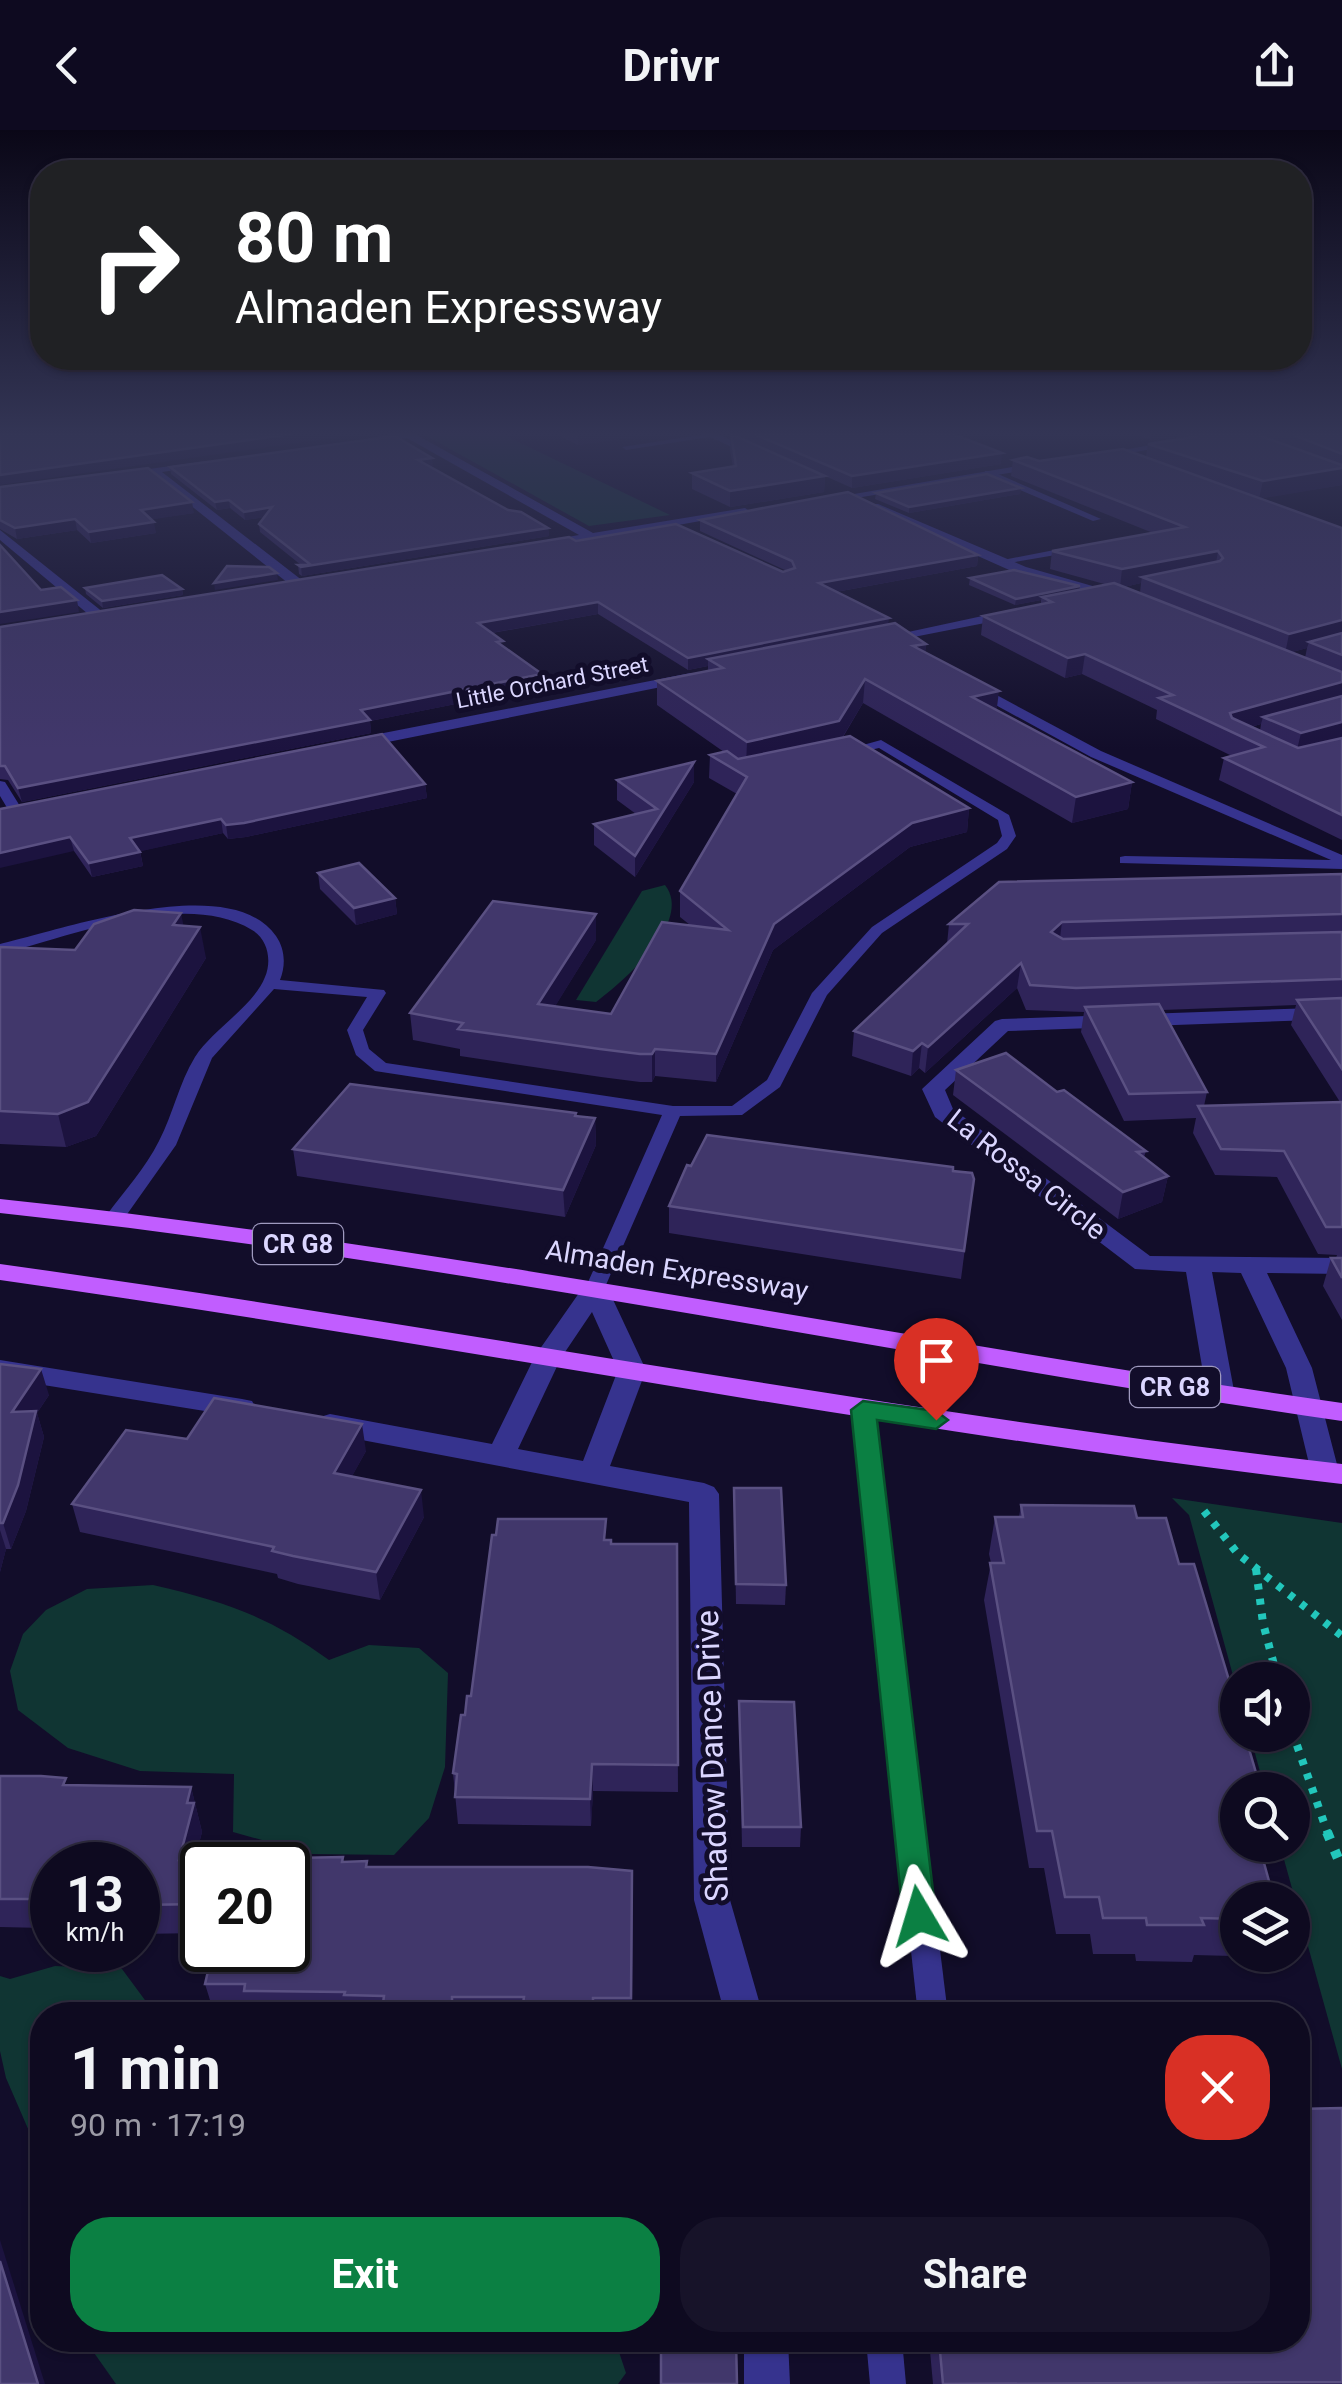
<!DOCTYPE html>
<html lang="en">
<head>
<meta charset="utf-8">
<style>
	:root { --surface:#0e0a20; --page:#171329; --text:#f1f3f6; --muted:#9b9aa5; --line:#2e2b3e; --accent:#0b8043 }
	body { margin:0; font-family:Roboto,sans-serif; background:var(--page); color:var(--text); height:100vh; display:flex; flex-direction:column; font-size:38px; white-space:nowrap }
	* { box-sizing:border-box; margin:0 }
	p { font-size:32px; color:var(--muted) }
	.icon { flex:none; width:55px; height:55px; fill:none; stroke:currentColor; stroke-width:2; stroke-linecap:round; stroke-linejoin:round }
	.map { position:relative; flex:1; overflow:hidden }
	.sheet { position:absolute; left:30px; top:1872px; width:1280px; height:350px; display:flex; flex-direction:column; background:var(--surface); border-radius:40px; box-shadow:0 2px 8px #0004,0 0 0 2px var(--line) }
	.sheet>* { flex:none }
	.guide { position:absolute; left:30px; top:30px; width:1282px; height:210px; border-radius:40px; box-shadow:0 2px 8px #0004,0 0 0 2px var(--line); background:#202124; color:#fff; overflow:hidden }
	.fabs { position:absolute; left:1220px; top:1532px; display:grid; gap:20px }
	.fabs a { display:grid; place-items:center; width:90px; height:90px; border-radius:50%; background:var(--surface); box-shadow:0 2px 8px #0004,0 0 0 2px var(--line); font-size:50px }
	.speed { position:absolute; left:30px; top:1712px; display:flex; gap:20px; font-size:50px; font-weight:700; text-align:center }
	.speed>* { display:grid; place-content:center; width:130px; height:130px; border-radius:50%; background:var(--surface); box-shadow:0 2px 8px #0004,0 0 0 2px var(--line); line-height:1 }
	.speed small { font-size:25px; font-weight:400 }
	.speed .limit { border:5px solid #111; border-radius:15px; background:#fff; color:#111 }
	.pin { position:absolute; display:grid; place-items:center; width:85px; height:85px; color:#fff; margin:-102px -42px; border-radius:50% 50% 50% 0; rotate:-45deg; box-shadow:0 0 10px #0007 }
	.pin .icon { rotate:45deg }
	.me { position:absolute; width:110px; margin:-55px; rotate:353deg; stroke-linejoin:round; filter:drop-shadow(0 0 8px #0008) }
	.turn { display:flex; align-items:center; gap:35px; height:210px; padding:0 40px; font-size:45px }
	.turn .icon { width:130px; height:130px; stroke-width:2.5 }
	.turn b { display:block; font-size:70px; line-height:85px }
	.round { display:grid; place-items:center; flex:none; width:105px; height:105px; border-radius:40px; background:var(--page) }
	.overview { display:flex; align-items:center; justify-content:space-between; height:170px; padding:0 40px }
	h1 { font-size:60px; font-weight:700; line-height:75px }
	.action { display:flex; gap:20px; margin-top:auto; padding:20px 40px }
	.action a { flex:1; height:115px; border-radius:40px; background:var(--accent); color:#fff; font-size:40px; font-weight:700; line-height:115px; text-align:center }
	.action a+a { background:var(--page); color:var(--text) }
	header { display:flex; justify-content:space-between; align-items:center; height:130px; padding:0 40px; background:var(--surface); font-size:45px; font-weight:700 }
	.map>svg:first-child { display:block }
</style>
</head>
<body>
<header><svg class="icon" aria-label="back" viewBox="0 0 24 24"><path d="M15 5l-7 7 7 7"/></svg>Drivr<svg class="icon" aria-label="share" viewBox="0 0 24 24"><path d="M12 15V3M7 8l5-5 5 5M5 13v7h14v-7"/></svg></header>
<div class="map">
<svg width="1342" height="2254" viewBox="0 0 1342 2254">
	<rect width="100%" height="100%" fill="#120d2a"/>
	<!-- green -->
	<g fill="#103533">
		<path d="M423 304H502L670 385 589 396Z"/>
		<path d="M665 755C694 792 622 852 596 872L576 870 642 761Z"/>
		<path d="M1172 1368 1342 1393V1939L1280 1715H1292V1660H1265L1250 1605H1292V1550H1238L1237 1560 1189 1385Z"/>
		<path d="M153 1455C226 1472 268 1486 329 1530L369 1515 419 1518 448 1543 445 1637 429 1688 394 1725 312 1724 233 1702 234 1644 140 1641 68 1618 18 1580 10 1541 23 1504 46 1480 87 1459Z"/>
		<path d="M55 1836 122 1839 156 1885H42V2031L6 1948 0 1921V1846L10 1849Z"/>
		<path d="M85 2210H615L626 2243 618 2254H116Z"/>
	</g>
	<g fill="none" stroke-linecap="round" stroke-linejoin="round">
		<!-- path-far1 -->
		<g stroke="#22c7bc" stroke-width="8" stroke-dasharray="6 9" stroke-linecap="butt">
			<path d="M1204 1381 1238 1424 1342 1506"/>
			<path d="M1256 1439 1263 1493 1278 1550"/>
			<path d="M1292 1601 1328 1704"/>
		</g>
		<!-- path -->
		<path stroke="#22c7bc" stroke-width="10" stroke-dasharray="8 12" stroke-linecap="butt" d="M1327 1702 1342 1738"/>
		<!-- lane -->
		<g fill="#36338e" fill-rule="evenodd">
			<path d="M706 304 716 306 626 320 622 317Z"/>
			<path d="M985 341H991L1101 389 1093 391 985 345Z"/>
			<path d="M1075 416 1079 421 1003 434 998 431Z"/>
			<path d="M970 555H978L1101 621 1342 725V739L1120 733V727L1125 726 1331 730 1091 627 970 561Z"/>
			<path d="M881 610 1009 685 1016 706 1007 719 882 803 827 865 780 957 742 985 680 986 602 1164H588L585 1159 662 985 375 941 356 925 347 900 367 867 274 859 212 928 176 1015 123 1090 116 1092 106 1086C124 1061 145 1039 159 1011 173 984 179 953 195 927 213 899 254 876 265 847 272 831 268 809 252 800 184 759 71 807 0 824V814C62 800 230 740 276 806 285 819 286 835 280 850L384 860 386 863 363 900 369 919 386 933 673 976H732L767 950 812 863 872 797 997 713 1002 706 998 690 879 618 844 626 838 622Z"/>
			<path d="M0 651 5 652 23 681 21 684 9 681 0 666Z"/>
			<path d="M863 1272 871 1275 874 1280 948 1885H918L852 1280 855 1275Z"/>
			<path d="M866 2210H902L906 2254H870Z"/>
		</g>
		<!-- street -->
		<g fill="#36338e" fill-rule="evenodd">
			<path d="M390 304H415L593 403 745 378 751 382 543 419 539 412 579 405 407 308 362 314 357 311Z"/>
			<path d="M704 304H718L764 326 755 328Z"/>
			<path d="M1210 304H1236L1096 329 1091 326Z"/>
			<path d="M207 331 203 336 162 342 303 451V457H293L150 343 119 347 113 344Z"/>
			<path d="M1042 332 1046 337 819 374 813 371Z"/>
			<path d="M870 374H878L1026 437 1124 465 1117 469 1016 443 870 378Z"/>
			<path d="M0 400 104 483V489H94L0 410Z"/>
			<path d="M1015 479 1022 483 1020 486 878 514 871 510Z"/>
			<path d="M691 543 696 544V550L353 619 345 614 353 609Z"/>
			<path d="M1342 877V889L1008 901 945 960 953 979 1150 1126 1342 1128V1144L1267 1143 1312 1238 1339 1342 1335 1349H1315L1311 1342 1286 1238 1241 1143 1212 1142 1235 1266 1231 1273H1211L1207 1266 1186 1142 1135 1139 935 987 922 959 995 891 1002 889Z"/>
			<path d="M595 1151 608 1159 646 1240 610 1336 704 1353 714 1357 719 1364 730 1770 763 1885H725L694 1770 689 1372 330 1304 320 1301 316 1294 320 1287 330 1284 492 1314 535 1226 586 1153ZM592 1182 618 1240 583 1331 518 1319 561 1228Z"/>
			<path d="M0 1230 242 1269 252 1271 256 1278 252 1285 242 1287 0 1248Z"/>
			<path d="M744 2210H788L790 2254H744Z"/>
		</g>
		<!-- primary -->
		<g fill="#c15dff" fill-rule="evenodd">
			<path d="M0 1069C451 1116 894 1209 1342 1273V1291C894 1226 451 1131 0 1083Z"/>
			<path d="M0 1134C448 1196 892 1283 1342 1334V1354C892 1302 448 1213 0 1150Z"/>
		</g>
	</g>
	<!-- wall -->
	<g fill="#2f2459" fill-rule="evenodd">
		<path d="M556 304H656L578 315Z"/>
		<path d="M728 304H953L1001 334 852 358 825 346 824 362 730 377 692 359V343L733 337 730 320 731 305Z"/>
		<path d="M1134 304H1342V355L1261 368 1342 398V710L1219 650 1224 628 1232 626 1156 589 1157 580 1082 544 1065 548 981 505 983 486 1041 474V470L1015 475 969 455 970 448 1080 456 1079 460 1108 455 1050 439 1052 421 1153 403 1011 346 1013 330 1039 331 1146 327 1148 314 1176 310 1177 307 1151 310ZM1141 453 1140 463 1124 457ZM1307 518 1305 528 1292 522ZM1261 594 1260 601 1251 597Z"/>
		<path d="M430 336 508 380 548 398 549 406 302 446 299 444 298 435H301L260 402 259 394 265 387 245 390 230 378 217 380 171 344 170 337 433 336Z"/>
		<path d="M0 357 194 383 151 389 156 403 91 413 77 400 17 409 0 399Z"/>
		<path d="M1021 358 1020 364 909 383 875 369 876 363Z"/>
		<path d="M700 390 978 425 977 436 836 462 888 494 926 514 925 523 997 580 1132 652 1128 679 1072 693 863 573 843 607 969 678 967 702 910 717 773 820 716 952 655 946 652 952H640L601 947 460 926V919L413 910 410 883 596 810 555 876 611 884 690 795 680 787V761L737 664 709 648 710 625 724 622 657 575V551L708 541V536L688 540 598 484 492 503 504 517 542 544V557L370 591 371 603 22 672 8 650 0 649V497L576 411 783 442 787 441 700 401Z"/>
		<path d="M85 458 182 459 183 465 103 478 86 464Z"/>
		<path d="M694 632V652L635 747 594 715V694L636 684 617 670V650Z"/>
		<path d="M425 654 427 668 246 707 228 709 223 703 140 721 143 736 92 747 74 721 0 679Z"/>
		<path d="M318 743 395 768 397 784 356 795 320 759Z"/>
		<path d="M1342 744V1190L1323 1156 1331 1128H1336L1337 1125 1318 1124 1277 1047 1215 1045 1193 1003 1196 988 1124 991 1081 902 1084 882 1026 880 1017 858 925 943 919 938 911 946 852 926 854 901 947 814 949 794ZM1296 875 1291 895 1340 972 1204 976 1207 962 1162 880Z"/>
		<path d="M184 796 206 828 96 1006 66 1017 0 1014V817L75 820Z"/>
		<path d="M956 940 1057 962 1146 1021 1144 1027 1168 1046 1162 1072 1118 1089 953 965Z"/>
		<path d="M576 983V986L595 988 596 1015 565 1087 297 1046 293 1019Z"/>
		<path d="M953 1041 974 1049 961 1149 669 1103V1076Z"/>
		<path d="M0 1234 49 1265 37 1283 44 1307 26 1381 11 1419H6L0 1442Z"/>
		<path d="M187 1309 366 1321 352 1346 424 1387 380 1470 298 1454 278 1448 277 1444 80 1402 72 1374Z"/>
		<path d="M734 1358 786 1455 785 1475 736 1474Z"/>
		<path d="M1021 1375 1238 1715H1270L1264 1732 1274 1769V1770H1238V1810L1232 1826 1194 1825 1192 1832 1136 1831 1135 1824H1093L1090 1804H1056L1044 1738H1029L984 1470 991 1433 989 1424 995 1387H1019Z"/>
		<path d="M607 1410 611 1414H677L678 1662 593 1661 591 1696 458 1694 453 1643 465 1585 471 1566Z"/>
		<path d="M739 1571 801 1697 800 1717H742Z"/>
		<path d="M0 1646 68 1655 191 1657 202 1702 195 1729 343 1727V1732L368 1737 633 1770 632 1885H251L250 1883H214L205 1854 288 1820 202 1735V1803L138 1804V1735H52V1806H47L44 1798 0 1797Z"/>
		<path d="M1342 1978V2254H933L929 2210H1298Z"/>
	</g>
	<!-- shaded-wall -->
	<g fill="#1c133f">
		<path d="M291 304H361L0 355V345Z"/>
		<path d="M578 304H656L578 315Z"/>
		<path d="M1151 304H1177V307L1151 310Z"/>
		<path d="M1002 323 1001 334 852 358V346Z"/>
		<path d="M432 328 433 336 419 338 418 330Z"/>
		<path d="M1342 338V355L1259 369 1263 351Z"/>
		<path d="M825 346 824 362 730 377V361Z"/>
		<path d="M1021 358 1020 364 909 383V377Z"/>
		<path d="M229 370 230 378 217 380 215 372Z"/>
		<path d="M192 372 194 383 143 391 141 380Z"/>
		<path d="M272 377 273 386 245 390 244 382Z"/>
		<path d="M75 389 77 400 17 409 15 398Z"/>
		<path d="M154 392 156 403 91 413 89 402Z"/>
		<path d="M548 398 549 406 302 446 301 437Z"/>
		<path d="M1218 421 1215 439 1142 447 1141 453 1120 458 1122 439Z"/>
		<path d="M978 425 977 436 819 465V453Z"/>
		<path d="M277 443 278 450 215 460 214 453Z"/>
		<path d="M1080 456 1079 463 1042 467 1041 470 1015 475 1016 469Z"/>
		<path d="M182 459 183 465 103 478 102 471Z"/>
		<path d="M77 470 79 482 0 494V482Z"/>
		<path d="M598 472V484L479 505 478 493Z"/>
		<path d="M889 488 888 500 708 529V536L688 540V528Z"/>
		<path d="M1342 490V509L1309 512 1307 518 1285 524 1289 504Z"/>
		<path d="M926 514 924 537 913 516Z"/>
		<path d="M1085 524 1082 544 1065 548 1068 528Z"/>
		<path d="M542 544V557L370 591 371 603 22 672 18 658 361 580Z"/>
		<path d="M865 549 863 573 837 616 746 637 747 612Z"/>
		<path d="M1342 552V571L1263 587 1261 594 1232 602 1230 583Z"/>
		<path d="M999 561 996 585 972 567Z"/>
		<path d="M1342 592V608L1296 624 1301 603Z"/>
		<path d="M694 632V652L635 747V726Z"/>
		<path d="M1132 652 1128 679 1072 693 1076 667Z"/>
		<path d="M425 654 427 668 246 707 228 709 226 695Z"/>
		<path d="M969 678 967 702 910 717 773 820 716 952V924L774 794 912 693Z"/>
		<path d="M221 689 223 703 133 723 130 708Z"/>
		<path d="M70 707 74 721 0 738V723Z"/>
		<path d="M140 722 143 736 92 747 89 733Z"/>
		<path d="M395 768 397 784 356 795 354 778Z"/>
		<path d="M181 783 187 813 173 795Z"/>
		<path d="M596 784V810L540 901 538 874Z"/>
		<path d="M1062 792 1059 816 1051 802Z"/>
		<path d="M200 797 206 828 96 1006 66 1017 58 984Z"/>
		<path d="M1021 833 1017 858 925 943 928 917Z"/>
		<path d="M922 913 919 938 911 946 913 921Z"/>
		<path d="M655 919V946L652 952V924Z"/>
		<path d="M595 988 596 1015 565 1087 563 1060Z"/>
		<path d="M1168 1046 1162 1072 1118 1089 1123 1062Z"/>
		<path d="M41 1239 49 1265 37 1283 44 1307 26 1381 11 1419 3 1393 12 1282Z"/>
		<path d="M362 1294 366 1321 339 1370 334 1343Z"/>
		<path d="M421 1360 424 1387 380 1470 376 1442Z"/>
		<path d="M0 1400 6 1419 0 1442Z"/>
		<path d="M592 1634 593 1661 591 1696 590 1669Z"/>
		<path d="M191 1657 202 1702 187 1759 179 1730Z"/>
		<path d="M0 2110 45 2254H38L0 2131Z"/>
	</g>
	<!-- building -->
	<g fill="#41376b" stroke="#5a5082" stroke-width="2.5">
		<path d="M0 304H291L0 345Z"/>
		<path d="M731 304 825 346 730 361 692 343 736 336Z"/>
		<path d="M754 304H953L1002 323 852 346Z"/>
		<path d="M1186 304H1255L1342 335V338L1263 351 1148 314 1194 307Z"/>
		<path d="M1291 304H1342V324Z"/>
		<path d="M395 306 432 328 418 330 508 380 521 382 548 398 301 437 298 435H311L259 394 272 377 244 382 229 370 215 372 170 337Z"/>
		<path d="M1123 319 1342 398V490L1289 504 1142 447 1220 431 1223 428 1218 421 1122 439 1052 421 1185 397 1013 330 1027 327 1039 331Z"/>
		<path d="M148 338 192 372 141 380 154 392 89 402 75 389 15 398 0 390V357Z"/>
		<path d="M987 344 1021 358 909 377 876 363Z"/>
		<path d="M848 362 978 425 819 453 889 488 688 528 598 472 478 493 503 511 497 512 542 544 361 580 370 590 18 658 5 636H0V497L569 407 576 411 676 394 783 442 795 438 792 431 700 390Z"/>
		<path d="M0 415 41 460 61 457 77 470 0 482Z"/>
		<path d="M227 436 269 437 277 443 214 453Z"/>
		<path d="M1014 440 1080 456 1016 469 970 448Z"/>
		<path d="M162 445 182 459 102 471 85 458Z"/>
		<path d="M1114 453 1342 542V552L1230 583 1232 588 1298 618 1342 608V685L1224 628 1264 617 1159 568 1173 565 1085 524 1068 528 983 486 1052 472 1042 467Z"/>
		<path d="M895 493 926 514 913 516 999 561 972 567 1132 652 1076 667 865 549 839 591 747 612 657 551 723 538 708 529Z"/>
		<path d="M1342 503V525L1309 512Z"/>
		<path d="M1342 566V592L1301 603 1263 587Z"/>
		<path d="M382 604 425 654 244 693 226 695 221 689 130 708 140 722 89 733 70 707 0 723V679Z"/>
		<path d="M850 606 969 678 912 693 774 794 716 924 655 919 652 924H640L600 919 458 899 463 893 410 883 493 771 596 784 538 874 611 884 662 792 728 800 680 761 747 647 710 625 727 621 738 629Z"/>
		<path d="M694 632 635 726 594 694 657 679 617 650Z"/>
		<path d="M359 733 395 768 354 778 318 743Z"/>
		<path d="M1342 744V784L1062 792 1051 802 1063 809 1342 802V849L1076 858 1030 855 1021 833 928 917 922 913 913 921 854 901 968 794H949L999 752Z"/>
		<path d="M134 780 181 783 173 795 200 797 88 972 58 984 0 981V817L75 820 94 794Z"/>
		<path d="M1342 868V939L1297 870Z"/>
		<path d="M1159 874 1207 962 1129 964 1085 877Z"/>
		<path d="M1006 923 1057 962 1064 960 1146 1021 1137 1022 1168 1046 1123 1062 956 940Z"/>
		<path d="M350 954 576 983 575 986 595 988 563 1060 293 1019Z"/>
		<path d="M1342 972V1097H1326L1284 1021 1221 1019 1198 976Z"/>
		<path d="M707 1005 953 1037V1041L972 1043 974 1049 964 1121 669 1076 687 1035 691 1036Z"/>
		<path d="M1331 1128H1342V1148Z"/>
		<path d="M0 1234 41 1239 12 1282 36 1281 18 1355 3 1393H0Z"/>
		<path d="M214 1268 362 1294 334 1343 421 1360 376 1442 293 1426 272 1421 274 1417 72 1374 126 1300 187 1309Z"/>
		<path d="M734 1358H781L786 1455 736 1454Z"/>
		<path d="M1021 1375 1134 1376 1137 1388H1166L1179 1434H1194L1238 1580V1605H1245L1261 1660H1238V1715H1259L1274 1769 1240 1768V1770H1238V1789L1201 1788 1204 1795H1147L1146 1788H1103L1099 1767H1065L1052 1701H1037L990 1433H1004L995 1387H1023Z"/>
		<path d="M498 1389H606L604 1410H611V1414H677L678 1635 592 1634 590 1669 455 1667 457 1644 453 1643 461 1585H465L467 1566H471L492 1405H496Z"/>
		<path d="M739 1571 794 1572 801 1697H743Z"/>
		<path d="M0 1646H41L66 1648 63 1655 191 1657 187 1673H194L179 1730 343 1727 342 1732 367 1731 366 1737H588L632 1741 631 1868H593V1874H523L524 1867H452V1873H383L384 1866 344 1865 345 1862 244 1861 245 1854H205L213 1820H288V1735H202V1774L138 1775V1735H52V1769H0Z"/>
		<path d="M52 1770V1777L36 1778Z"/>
		<path d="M1342 1978V2252L943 2254 939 2210H1298V1979Z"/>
		<path d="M0 2131 38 2254H0Z"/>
		<path d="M661 2210H736L737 2254H661Z"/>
	</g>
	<!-- sky -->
	<linearGradient id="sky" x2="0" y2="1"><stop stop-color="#0a0717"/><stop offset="0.49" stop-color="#333555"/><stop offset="1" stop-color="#333555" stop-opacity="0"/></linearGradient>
	<rect width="1342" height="620" fill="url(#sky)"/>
	<!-- route -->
	<path fill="#0b8043" stroke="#07532c" stroke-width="2.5" d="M863 1271 936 1281 948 1290 936 1299 877 1290 936 1786 931 1797 919 1802 907 1797 903 1786 851 1280Z"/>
	<g text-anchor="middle" stroke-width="10" stroke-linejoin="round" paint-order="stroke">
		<!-- far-street labels -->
		<g font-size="22" fill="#dbd6ff" stroke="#120d2a">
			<text transform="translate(552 552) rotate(-11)" y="8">Little Orchard Street</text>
		</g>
		<!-- shield labels -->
		<g fill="#120d2a" stroke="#9f9abf" stroke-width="2.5">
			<rect x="253" y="1094" width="90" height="40" rx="8"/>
			<rect x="1130" y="1237" width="90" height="40" rx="8"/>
		</g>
		<g font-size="25" font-weight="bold" fill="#dbd6ff">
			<text x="298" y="1123">CR G8</text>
			<text x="1175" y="1266">CR G8</text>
		</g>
		<!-- street labels -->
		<g font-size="28" fill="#dbd6ff" stroke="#120d2a">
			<text transform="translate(1027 1044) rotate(38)" y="10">La Rossa Circle</text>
			<text transform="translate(677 1140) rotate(9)" y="10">Almaden Expressway</text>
		</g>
		<!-- near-street labels -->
		<g font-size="32" fill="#dbd6ff" stroke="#120d2a">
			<text transform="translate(712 1626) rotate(-92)" y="11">Shadow Dance Drive</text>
		</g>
	</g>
</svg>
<div class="fabs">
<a><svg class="icon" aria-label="sound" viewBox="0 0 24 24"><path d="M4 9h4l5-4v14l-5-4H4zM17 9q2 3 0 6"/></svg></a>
<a><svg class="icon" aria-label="search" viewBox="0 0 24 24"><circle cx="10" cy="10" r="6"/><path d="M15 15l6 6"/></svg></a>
<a><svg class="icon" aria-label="layers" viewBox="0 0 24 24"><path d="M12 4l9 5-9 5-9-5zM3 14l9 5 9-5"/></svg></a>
</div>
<div class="speed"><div>13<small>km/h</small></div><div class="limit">20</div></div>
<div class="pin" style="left:936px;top:1290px;background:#d93025"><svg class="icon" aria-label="arrive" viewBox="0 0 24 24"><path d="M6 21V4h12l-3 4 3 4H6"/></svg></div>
<svg class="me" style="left:919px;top:1786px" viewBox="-20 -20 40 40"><path d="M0-17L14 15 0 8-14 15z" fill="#0b8043" stroke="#fff" stroke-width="4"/></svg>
<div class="guide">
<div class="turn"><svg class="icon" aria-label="right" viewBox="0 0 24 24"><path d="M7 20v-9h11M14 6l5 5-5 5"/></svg><div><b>80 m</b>Almaden Expressway</div></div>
</div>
<section class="sheet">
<div class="overview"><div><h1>1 min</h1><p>90 m · 17:19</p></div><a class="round" style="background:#d93025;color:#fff"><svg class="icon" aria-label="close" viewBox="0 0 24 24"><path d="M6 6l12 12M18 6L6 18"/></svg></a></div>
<div class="action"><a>Exit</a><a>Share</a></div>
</section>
</div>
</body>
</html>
